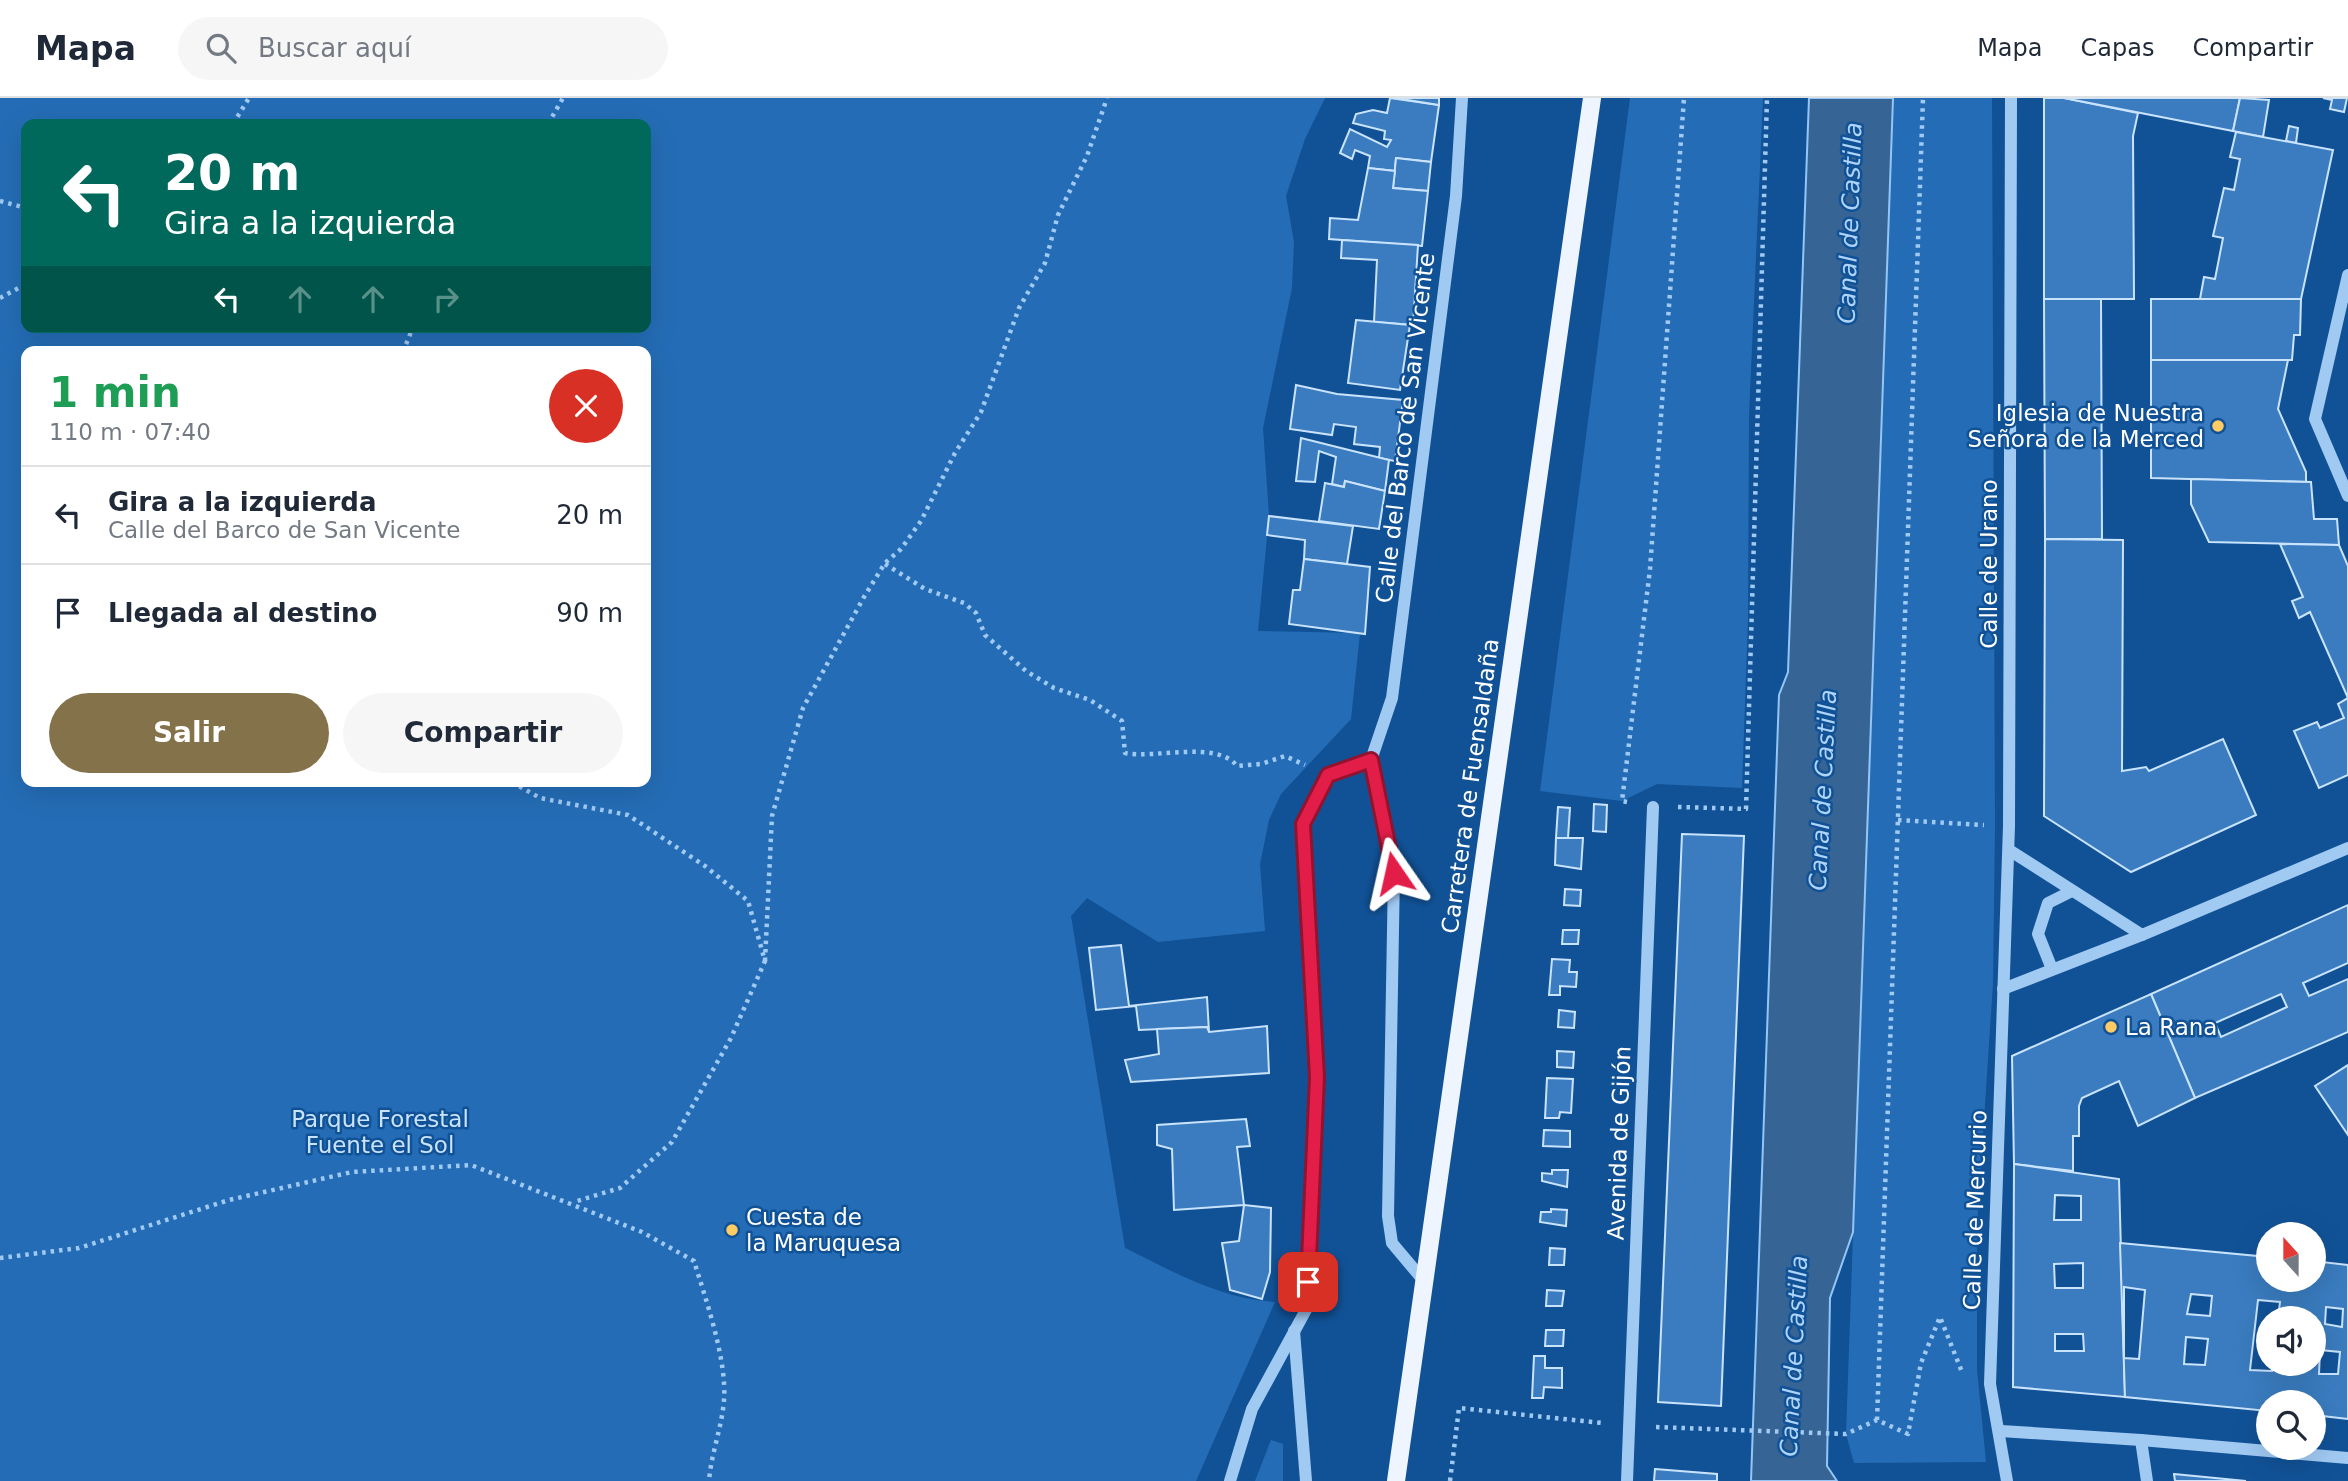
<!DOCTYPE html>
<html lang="es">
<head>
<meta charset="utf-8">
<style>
	:root { --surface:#fff; --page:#f6f6f7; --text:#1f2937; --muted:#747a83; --line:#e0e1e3; --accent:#84724b }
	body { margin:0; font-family:"DejaVu Sans",sans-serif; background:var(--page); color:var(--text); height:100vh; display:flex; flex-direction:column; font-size:26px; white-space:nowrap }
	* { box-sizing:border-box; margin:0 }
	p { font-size:23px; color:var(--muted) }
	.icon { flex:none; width:38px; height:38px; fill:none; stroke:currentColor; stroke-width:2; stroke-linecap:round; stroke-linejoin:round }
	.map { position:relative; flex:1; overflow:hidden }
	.drawer { position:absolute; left:21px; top:248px; width:630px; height:441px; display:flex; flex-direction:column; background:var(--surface); border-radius:14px; box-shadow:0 7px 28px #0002 }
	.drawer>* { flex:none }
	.hud { position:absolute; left:21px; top:21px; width:630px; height:214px; border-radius:14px; box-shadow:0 7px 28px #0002; background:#00695c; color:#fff; overflow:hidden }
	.needle { width:46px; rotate:339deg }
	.fabs { position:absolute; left:2256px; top:1124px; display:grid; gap:14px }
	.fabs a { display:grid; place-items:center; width:70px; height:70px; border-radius:50%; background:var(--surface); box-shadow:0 7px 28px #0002; font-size:35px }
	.pin { position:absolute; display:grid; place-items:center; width:60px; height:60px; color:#fff; margin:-30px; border-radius:14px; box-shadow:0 4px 10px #0006 }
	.me { position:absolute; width:77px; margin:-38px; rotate:349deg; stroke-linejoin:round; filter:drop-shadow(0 0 5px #0008) }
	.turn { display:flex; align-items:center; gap:24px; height:147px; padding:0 28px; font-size:32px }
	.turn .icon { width:91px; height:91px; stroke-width:2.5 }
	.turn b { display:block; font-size:49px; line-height:60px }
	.lanes { display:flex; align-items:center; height:66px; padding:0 28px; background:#0003; justify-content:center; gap:35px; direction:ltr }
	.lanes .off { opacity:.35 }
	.round { display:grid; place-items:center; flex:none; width:74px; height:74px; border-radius:37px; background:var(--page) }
	.head { display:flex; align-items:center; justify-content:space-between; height:119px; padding:0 28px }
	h1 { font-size:42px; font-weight:600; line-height:52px; color:#1e9e55 }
	.primary-button { display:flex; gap:14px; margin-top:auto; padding:14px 28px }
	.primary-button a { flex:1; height:80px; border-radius:42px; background:var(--accent); color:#fff; font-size:28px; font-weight:600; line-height:80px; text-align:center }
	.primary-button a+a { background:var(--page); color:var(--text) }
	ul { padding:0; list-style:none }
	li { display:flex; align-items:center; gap:21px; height:98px; padding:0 28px; border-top:2px solid var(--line) }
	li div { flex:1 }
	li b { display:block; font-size:26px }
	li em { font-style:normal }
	header { display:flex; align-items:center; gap:42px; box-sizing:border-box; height:98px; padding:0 35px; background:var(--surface); border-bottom:2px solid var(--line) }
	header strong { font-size:33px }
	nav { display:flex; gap:38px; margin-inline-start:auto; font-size:24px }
	.search { width:490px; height:63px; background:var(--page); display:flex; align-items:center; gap:18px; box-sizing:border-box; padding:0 24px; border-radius:38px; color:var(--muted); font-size:26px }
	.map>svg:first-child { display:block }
</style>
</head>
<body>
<header>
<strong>Mapa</strong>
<div class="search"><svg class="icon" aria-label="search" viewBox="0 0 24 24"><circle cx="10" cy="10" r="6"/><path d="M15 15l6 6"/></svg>Buscar aquí</div>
<nav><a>Mapa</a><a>Capas</a><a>Compartir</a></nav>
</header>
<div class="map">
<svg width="2348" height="1383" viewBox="0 0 2348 1383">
	<rect width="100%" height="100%" fill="#115297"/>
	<!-- green -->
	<g fill="#246db6" fill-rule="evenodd">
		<path d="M0 0H1325L1305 41 1286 98 1294 144 1292 190 1263 330 1269 418 1258 533 1360 535 1351 621 1281 696 1269 722 1260 766 1265 833 1158 844 1087 800 1071 818 1125 1150C1174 1174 1220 1201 1275 1204L1196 1383H0ZM26 26H646V229H26ZM26 254H646V684H26Z"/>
		<path d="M1630 0H1763L1749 317 1748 520 1742 690 1657 686 1622 703 1540 693Z"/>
		<path d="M1893 0H1992L1995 728 1993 885 1977 1128V1272L1986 1364 1854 1365 1846 1336Z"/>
		<path d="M1271 1342 1283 1346V1383H1255Z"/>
	</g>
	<!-- water -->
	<path fill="#356495" stroke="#93c6f7" stroke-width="2" d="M1809 0H1893L1853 1134 1830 1200 1827 1368 1837 1383H1751L1779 597 1788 574Z"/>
	<!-- building -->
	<g fill="#3a7cbf" stroke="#c9e3fd" stroke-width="2" fill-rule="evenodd">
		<path d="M1390 0 1439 7 1431 64 1396 60 1395 73 1368 70 1370 58 1355 52 1352 61 1340 55 1350 31 1387 49 1391 42 1384 41 1385 33 1353 25 1356 16 1373 12 1387 15Z"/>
		<path d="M1395 0H1439V7Z"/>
		<path d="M2044 0H2064L2138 15 2133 38 2134 201H2044Z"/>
		<path d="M2064 0H2240L2233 33Z"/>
		<path d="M2240 0 2269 2 2263 39 2233 33Z"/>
		<path d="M2323 0H2347L2344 14 2330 11 2332 2Z"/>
		<path d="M2289 28 2298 30 2296 45 2286 43Z"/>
		<path d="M2236 34 2333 52 2301 201H2200L2204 179 2215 181 2223 140 2213 138 2224 90 2234 92 2240 61 2230 59Z"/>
		<path d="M1396 60 1431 64 1428 93 1393 90Z"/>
		<path d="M1368 70 1395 73 1393 90 1428 93 1422 148 1329 141 1330 120 1358 122Z"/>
		<path d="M1342 142 1418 147 1413 227 1374 224 1377 162 1341 160Z"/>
		<path d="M2044 201H2101L2102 441H2045Z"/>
		<path d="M2151 201H2301L2300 237H2294L2292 262H2151Z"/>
		<path d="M1356 222 1410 227 1400 292 1348 285Z"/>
		<path d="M2151 262H2288L2278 311 2306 374V384L2151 380Z"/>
		<path d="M1296 287 1337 296 1403 302 1395 363 1379 360 1380 349 1354 346 1356 329 1334 326 1332 337 1290 331Z"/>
		<path d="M1301 340 1389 362 1385 393 1345 383 1344 389 1332 386 1336 359 1319 353 1315 384 1296 383Z"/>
		<path d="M2191 381 2311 384 2314 421H2337L2339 447 2209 444 2191 406Z"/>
		<path d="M1345 383 1385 393 1379 431 1319 423 1325 385 1344 389Z"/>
		<path d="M1269 418 1353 428 1347 466 1304 461 1305 442 1267 437Z"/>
		<path d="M2045 441 2123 442 2122 673 2146 669 2149 673 2223 641 2256 717 2131 774 2044 718Z"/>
		<path d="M2280 446 2339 447 2348 468V600L2310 514 2299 520 2292 503 2303 499Z"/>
		<path d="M1304 461 1370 469 1365 536 1289 526 1293 492H1300Z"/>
		<path d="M2348 600V677L2319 690 2294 633 2317 624 2320 630 2344 620 2338 606Z"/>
		<path d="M1594 706 1607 707 1606 734 1593 733Z"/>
		<path d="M1558 709 1570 710 1568 740H1556Z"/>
		<path d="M1682 736 1744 738 1721 1308 1658 1304Z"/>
		<path d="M1556 740H1583L1581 771 1555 767Z"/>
		<path d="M1565 791 1581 792 1580 808 1564 807Z"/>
		<path d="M2348 807V865L2303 885 2309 898 2348 881V934L2195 1000 2151 896ZM2281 896 2287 909 2221 939 2215 925Z"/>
		<path d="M1563 832H1579L1578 846H1562Z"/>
		<path d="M1121 847 1129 908 1207 899 1209 934 1207 929 1139 932 1136 908 1096 912 1089 850Z"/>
		<path d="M1552 861 1570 862 1569 874H1577L1576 889 1560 888V897H1549Z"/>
		<path d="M2151 896 2195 1000 2138 1028 2119 983 2082 1000 2079 1008V1038H2073V1073L2014 1066 2012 958Z"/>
		<path d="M1559 912 1575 914 1574 930 1558 929Z"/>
		<path d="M1267 928 1269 975 1131 984 1125 962 1159 956 1157 931 1207 929 1209 934Z"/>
		<path d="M1557 953 1574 954 1573 970 1557 969Z"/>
		<path d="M2348 967V1037L2315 988Z"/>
		<path d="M1547 980 1573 981 1571 1015 1560 1014 1559 1020H1545Z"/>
		<path d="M1246 1021 1250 1048 1237 1049 1244 1107 1174 1112 1172 1051 1157 1047V1027Z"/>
		<path d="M1544 1032 1570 1033V1049L1543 1048Z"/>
		<path d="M2014 1066 2119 1081 2125 1299 2013 1289ZM2055 1097 2081 1098V1122H2054ZM2083 1165V1190H2055L2054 1166ZM2055 1236H2083L2084 1253H2055Z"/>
		<path d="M1552 1072H1568L1567 1089 1542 1083V1075L1552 1076Z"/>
		<path d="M1244 1107 1271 1110 1270 1174 1262 1201 1230 1192 1222 1145 1239 1143Z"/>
		<path d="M1551 1111 1567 1112 1566 1128 1540 1124 1541 1114H1551Z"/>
		<path d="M2120 1145 2268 1159V1181H2314V1163L2348 1167V1321L2314 1317V1304H2268V1313L2125 1299ZM2124 1189 2145 1192 2139 1261 2124 1260ZM2191 1196 2212 1198 2210 1218 2187 1216ZM2258 1202 2280 1204 2278 1220H2314V1265H2273L2272 1273 2250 1272ZM2326 1209 2343 1211 2342 1229 2325 1226ZM2186 1239 2208 1241 2205 1267 2184 1266ZM2320 1252 2340 1254 2338 1276H2319Z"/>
		<path d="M1550 1150 1565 1151 1564 1167H1549Z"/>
		<path d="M1547 1192 1564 1193 1562 1208H1546Z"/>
		<path d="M1546 1232H1564L1563 1248H1545Z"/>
		<path d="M1534 1258H1545V1270H1562V1290L1544 1289 1543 1300H1532Z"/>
		<path d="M1655 1371 1717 1376V1383H1654Z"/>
		<path d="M2174 1376 2246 1383H2175Z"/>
	</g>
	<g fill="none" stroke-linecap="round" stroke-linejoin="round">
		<!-- path -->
		<g stroke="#a1caf3" stroke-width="4.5" stroke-dasharray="3.5 5" stroke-linecap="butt">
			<path d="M233 26 249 0"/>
			<path d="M548 26 563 0"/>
			<path d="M0 103 26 110"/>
			<path d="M0 200 26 186"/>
			<path d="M403 254 413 229"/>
			<path d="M885 466 925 491 964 505 976 515 985 537 1026 573 1054 590 1090 602 1122 623 1125 655C1156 661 1217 642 1237 668L1261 666 1285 658 1305 667"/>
			<path d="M512 684 540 700 628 717 705 768 748 803 765 863 731 940 672 1044 620 1090 574 1104"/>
			<path d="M1627 704 1622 703 1650 471 1684 0"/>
			<path d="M1678 709 1746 711 1767 0"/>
			<path d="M1898 722 1984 727"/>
			<path d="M765 863 772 718 803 610 864 499 885 465 901 451 921 423 955 355 981 314 1019 210 1045 165 1058 117 1087 58 1107 0"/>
			<path d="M0 1160 79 1150 229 1102 352 1074 471 1067 642 1134 694 1163C706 1202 727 1262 724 1302 722 1329 711 1356 709 1383"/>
			<path d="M1877 1322 1923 0"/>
			<path d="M1656 1329 1846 1336 1877 1322 1908 1336 1921 1265 1940 1219 1962 1274"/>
			<path d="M1450 1383 1459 1310 1602 1325"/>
		</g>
		<!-- minor -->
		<g stroke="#a1caf3" stroke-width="12">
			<path d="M2348 177 2315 321 2348 398"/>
			<path d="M2009 752 2142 837"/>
			<path d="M2052 871 2038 836 2048 805 2070 794"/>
			<path d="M2003 891 2142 837 2348 750"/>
			<path d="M1424 1183 1392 1145 1388 1118 1394 775 1371 662 1392 600 1456 98 1462 0"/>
			<path d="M1294 1233 1306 1383"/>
			<path d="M2001 1333 2141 1342 2348 1360"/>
			<path d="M2141 1342 2147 1383"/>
			<path d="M1230 1383 1252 1311 1307 1210 1317 979 1303 726 1328 677 1371 662"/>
			<path d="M1627 1383 1653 709"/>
			<path d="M2007 1383 1990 1286 2009 728 2011 0"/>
		</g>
		<!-- major -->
		<path stroke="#eef5ff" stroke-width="18" d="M1396 1383 1592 0"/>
	</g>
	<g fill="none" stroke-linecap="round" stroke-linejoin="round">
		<defs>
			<path id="route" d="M1308 1184 1317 979 1303 726 1328 677 1371 662 1394 775"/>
		</defs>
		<!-- route casing -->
		<use href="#route" stroke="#92132f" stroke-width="18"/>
		<!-- route -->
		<use href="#route" stroke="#e11d48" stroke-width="12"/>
	</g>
	<!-- markers -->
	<g fill="#ffcb64" stroke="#115297" stroke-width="2.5">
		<circle cx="2218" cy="328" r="7"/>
		<circle cx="2111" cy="929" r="7"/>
		<circle cx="732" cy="1132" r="7"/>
	</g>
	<g text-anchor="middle" stroke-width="5" stroke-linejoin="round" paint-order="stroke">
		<!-- poi labels -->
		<g font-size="23" fill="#fff" stroke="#115297" text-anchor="start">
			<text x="2204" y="323" text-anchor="end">Iglesia de Nuestra<tspan x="2204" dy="26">Señora de la Merced</tspan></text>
			<text x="2125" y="937">La Rana</text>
			<text x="746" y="1127">Cuesta de<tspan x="746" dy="26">la Maruquesa</tspan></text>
		</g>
		<!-- street labels -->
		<g font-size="23" fill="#fff" stroke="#115297">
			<text transform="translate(1405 330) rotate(-83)" y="8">Calle del Barco de San Vicente</text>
			<text transform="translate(1989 466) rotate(-90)" y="8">Calle de Urano</text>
			<text transform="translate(1470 688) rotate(-82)" y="8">Carretera de Fuensaldaña</text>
			<text transform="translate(1619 1045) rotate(-88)" y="8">Avenida de Gijón</text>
			<text transform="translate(1975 1112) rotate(-88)" y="8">Calle de Mercurio</text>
		</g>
		<!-- park labels -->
		<g font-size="23" fill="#c9e3fd" stroke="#115297">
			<text x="380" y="1029">Parque Forestal<tspan x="380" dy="26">Fuente el Sol</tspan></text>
		</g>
		<!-- water labels -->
		<g font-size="24" font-style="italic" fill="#aed4fa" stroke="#115297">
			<text transform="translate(1850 125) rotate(-88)" y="8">Canal de Castilla</text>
			<text transform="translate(1823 692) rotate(-87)" y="8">Canal de Castilla</text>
			<text transform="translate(1794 1258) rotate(-87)" y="8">Canal de Castilla</text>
		</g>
	</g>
</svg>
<div class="fabs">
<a><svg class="needle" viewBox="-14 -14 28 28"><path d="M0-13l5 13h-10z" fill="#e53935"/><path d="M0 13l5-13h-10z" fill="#747a83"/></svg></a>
<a><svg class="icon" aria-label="sound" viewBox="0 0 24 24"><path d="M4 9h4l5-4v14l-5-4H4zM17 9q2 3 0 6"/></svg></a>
<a><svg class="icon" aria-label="search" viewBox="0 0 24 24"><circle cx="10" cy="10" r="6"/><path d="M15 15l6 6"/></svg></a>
</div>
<div class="pin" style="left:1308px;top:1184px;background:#d93025"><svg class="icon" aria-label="arrive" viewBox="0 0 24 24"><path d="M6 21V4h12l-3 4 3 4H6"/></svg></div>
<svg class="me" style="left:1394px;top:775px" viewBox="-20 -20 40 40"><path d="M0-17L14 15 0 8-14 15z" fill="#e11d48" stroke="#fff" stroke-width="4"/></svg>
<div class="hud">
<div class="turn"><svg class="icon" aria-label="left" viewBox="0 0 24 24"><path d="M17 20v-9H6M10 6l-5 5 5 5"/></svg><div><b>20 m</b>Gira a la izquierda</div></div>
<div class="lanes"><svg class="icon" aria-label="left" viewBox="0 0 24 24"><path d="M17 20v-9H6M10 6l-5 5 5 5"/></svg><svg class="icon off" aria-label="ahead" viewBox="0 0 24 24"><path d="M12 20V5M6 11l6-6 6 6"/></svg><svg class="icon off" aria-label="ahead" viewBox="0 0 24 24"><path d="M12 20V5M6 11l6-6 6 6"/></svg><svg class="icon off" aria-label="right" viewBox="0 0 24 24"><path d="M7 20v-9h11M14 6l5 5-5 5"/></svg></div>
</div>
<section class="drawer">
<div class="head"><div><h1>1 min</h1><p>110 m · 07:40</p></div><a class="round" style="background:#d93025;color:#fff"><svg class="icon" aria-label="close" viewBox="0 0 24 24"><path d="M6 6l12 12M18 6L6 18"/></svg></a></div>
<ul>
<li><svg class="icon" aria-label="left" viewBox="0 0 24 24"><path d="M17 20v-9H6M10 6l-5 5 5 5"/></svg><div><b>Gira a la izquierda</b><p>Calle del Barco de San Vicente</p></div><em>20 m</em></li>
<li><svg class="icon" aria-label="arrive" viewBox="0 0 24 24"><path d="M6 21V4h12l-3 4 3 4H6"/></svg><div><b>Llegada al destino</b></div><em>90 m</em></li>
</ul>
<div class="primary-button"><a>Salir</a><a>Compartir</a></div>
</section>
</div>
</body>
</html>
